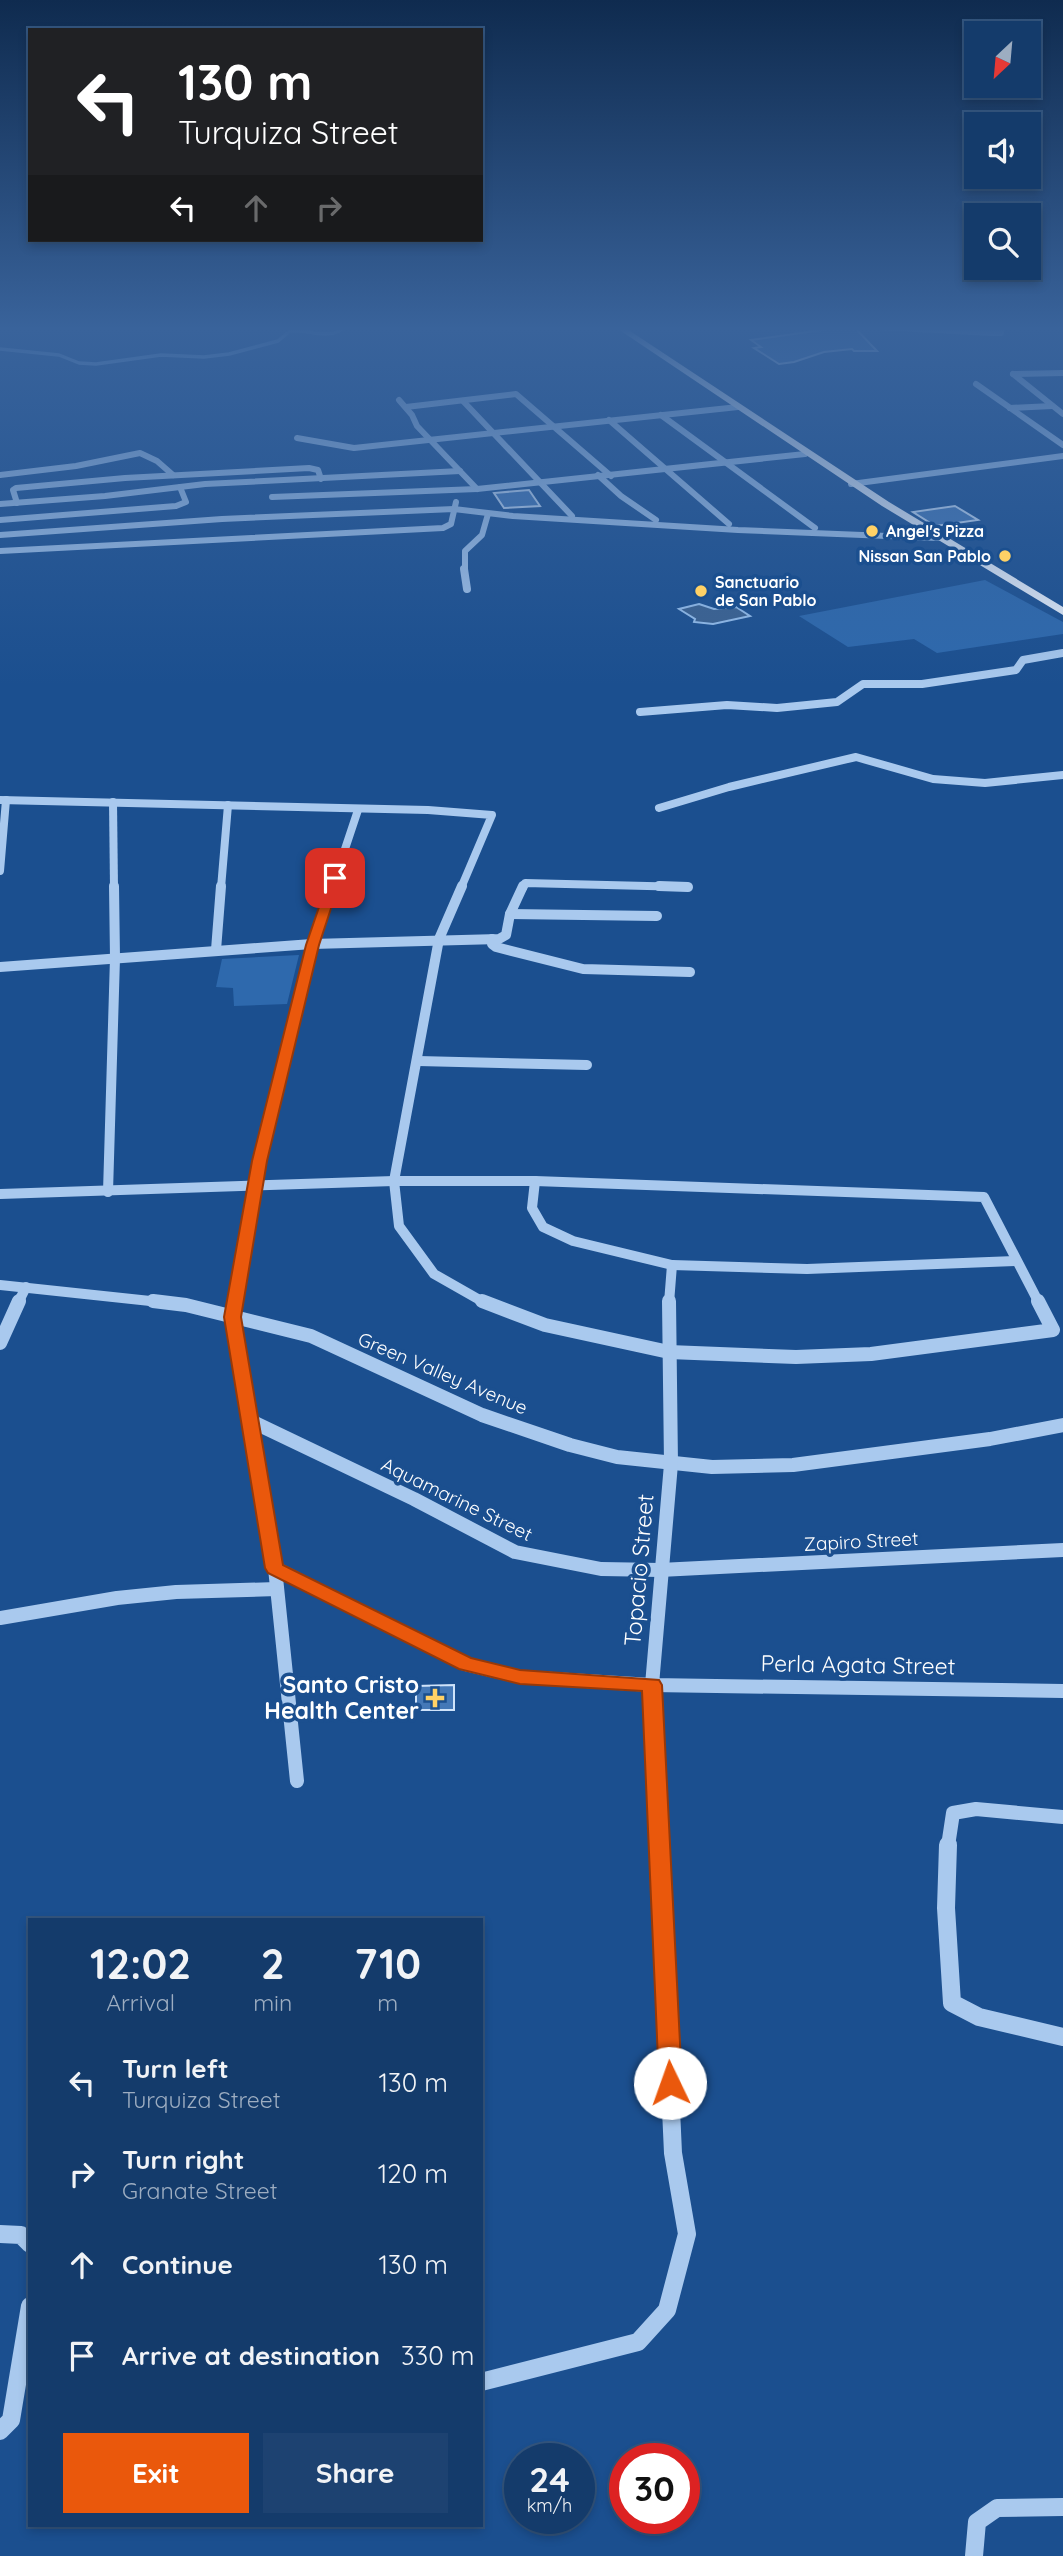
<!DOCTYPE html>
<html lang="en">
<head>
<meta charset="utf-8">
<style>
	:root { --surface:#143b6b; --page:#1d4271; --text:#f1f3f6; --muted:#9dadc1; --line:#33557e; --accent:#ea580c }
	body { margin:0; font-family:Quicksand,sans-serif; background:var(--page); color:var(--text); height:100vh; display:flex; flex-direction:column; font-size:26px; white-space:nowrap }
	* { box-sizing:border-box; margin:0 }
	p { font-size:23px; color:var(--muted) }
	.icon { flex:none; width:38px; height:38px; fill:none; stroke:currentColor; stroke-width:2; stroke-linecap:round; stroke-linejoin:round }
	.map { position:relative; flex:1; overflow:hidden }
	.side { position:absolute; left:28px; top:1918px; width:455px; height:609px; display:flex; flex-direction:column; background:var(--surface); border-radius:0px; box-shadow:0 4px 10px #0003,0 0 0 2px var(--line) }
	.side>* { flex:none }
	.banner { position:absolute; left:28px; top:28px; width:455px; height:214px; border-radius:0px; box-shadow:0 4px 10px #0003,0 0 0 2px var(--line); background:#202124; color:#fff; overflow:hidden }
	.needle { width:46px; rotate:206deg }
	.buttons { position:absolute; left:964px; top:21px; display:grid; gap:14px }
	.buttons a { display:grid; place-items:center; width:77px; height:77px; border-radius:0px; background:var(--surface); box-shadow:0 4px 10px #0003,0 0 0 2px var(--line); font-size:35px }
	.speed { position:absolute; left:504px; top:2443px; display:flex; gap:14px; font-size:35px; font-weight:700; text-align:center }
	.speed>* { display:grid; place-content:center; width:91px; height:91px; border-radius:50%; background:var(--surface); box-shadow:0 4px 10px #0003,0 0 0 2px var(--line); line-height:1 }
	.speed small { font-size:18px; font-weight:400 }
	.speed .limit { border:10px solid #d22; background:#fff; color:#111 }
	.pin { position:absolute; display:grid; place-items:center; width:60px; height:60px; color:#fff; margin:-30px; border-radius:14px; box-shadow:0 4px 10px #0006 }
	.me { position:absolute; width:77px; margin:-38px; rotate:357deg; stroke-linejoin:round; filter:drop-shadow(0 0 5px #0008) }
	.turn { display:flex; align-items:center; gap:24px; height:147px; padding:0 35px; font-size:32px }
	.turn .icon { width:91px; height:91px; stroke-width:2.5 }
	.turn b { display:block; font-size:49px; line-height:60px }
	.lanes { display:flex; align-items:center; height:66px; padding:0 35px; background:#0003; justify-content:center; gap:35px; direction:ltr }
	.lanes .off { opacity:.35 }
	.eta { display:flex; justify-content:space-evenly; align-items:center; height:119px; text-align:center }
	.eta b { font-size:42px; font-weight:700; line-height:49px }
	.action { display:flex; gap:14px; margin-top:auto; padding:14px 35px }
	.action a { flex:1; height:80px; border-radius:0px; background:var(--accent); color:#fff; font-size:28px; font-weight:700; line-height:80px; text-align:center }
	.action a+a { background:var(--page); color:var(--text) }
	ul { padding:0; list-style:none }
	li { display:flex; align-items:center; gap:21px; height:91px; padding:0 35px }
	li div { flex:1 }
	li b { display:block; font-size:26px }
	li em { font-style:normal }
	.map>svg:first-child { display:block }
</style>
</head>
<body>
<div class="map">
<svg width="1063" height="2556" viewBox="0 0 1063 2556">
	<rect width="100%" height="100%" fill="#1b4f8f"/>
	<!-- green -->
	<g fill="#2e69ad">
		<path d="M985 580 1063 622V634L937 653 914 639 848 647 799 616Z"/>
		<path d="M299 955 287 1004 234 1006 233 988 216 987 222 959Z"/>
	</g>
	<!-- water -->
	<path fill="#3c6290" stroke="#9cc4f0" stroke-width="2" d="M699 604 714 609 736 607 750 616 713 624 694 622 695 619 679 609Z"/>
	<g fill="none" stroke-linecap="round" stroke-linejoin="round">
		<!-- stream -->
		<path stroke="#9cc4f0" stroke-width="3.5" d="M0 349 59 355 79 363 96 364 161 355 204 357 229 354 278 341 290 331C309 329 329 341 345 327"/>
	</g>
	<!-- building -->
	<g fill="#4478b7" stroke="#cfe3fa" stroke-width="2">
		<path d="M843 327 856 329 877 351H854L852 349 824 352 794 362 779 364 754 348 761 347 751 340Z"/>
		<path d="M529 490 540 506 504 508 494 493Z"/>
		<path d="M955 506 978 520 935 526 913 512Z"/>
		<path d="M454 1685V1710H416V1686Z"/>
	</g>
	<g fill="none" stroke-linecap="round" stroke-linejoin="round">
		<!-- minor-far4 -->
		<g stroke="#a9c9ee" stroke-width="6">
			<path d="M878 327 993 333H1001V327"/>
			<path d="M1013 374 1063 414"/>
			<path d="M1013 374 1063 373"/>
			<path d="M976 384 1063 445"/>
			<path d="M399 400 412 415 417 426 477 489"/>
			<path d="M463 401 572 516"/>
			<path d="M406 407 516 394 611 476"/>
			<path d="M1010 408 1052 406"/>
			<path d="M661 415 815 528"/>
			<path d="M609 420 729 524"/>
			<path d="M297 438 354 448 738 407"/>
			<path d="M0 475 76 466 140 453 157 461 173 475"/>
			<path d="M598 475 621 496 656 520"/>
			<path d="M851 484 1063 456"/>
			<path d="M272 497 477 489 805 454"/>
			<path d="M17 503 13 490 16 488 125 478 309 468 318 470 321 479"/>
			<path d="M0 504 105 496 205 484 460 471"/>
			<path d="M0 520 176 506 186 502 180 487"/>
			<path d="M0 535 222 519 454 509 513 516 738 530 938 538"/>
			<path d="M0 551 443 528 451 524 456 502"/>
			<path d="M465 571V551L482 535 488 514"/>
		</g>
		<!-- minor-far3 -->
		<g stroke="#a9c9ee" stroke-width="8">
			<path d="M464 569 467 589"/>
			<path d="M640 712 727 705 777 708 837 702 863 684H922L1016 670 1023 660 1063 653"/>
			<path d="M0 800 428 810 492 815 461 888"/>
			<path d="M113 802 114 888"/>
			<path d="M659 808 729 787 856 757 933 779 985 783 1063 775"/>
			<path d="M0 871 6 800"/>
			<path d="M221 888 228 805"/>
			<path d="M332 888 358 810"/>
			<path d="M523 888 525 883 688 887"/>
		</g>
		<!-- minor-far2 -->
		<g stroke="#a9c9ee" stroke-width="10">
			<path d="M659 886 688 887"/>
			<path d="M510 914 657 916"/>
			<path d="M492 939V944L496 947 583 969 690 972"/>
			<path d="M216 950 221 886"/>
			<path d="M0 967 312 944 499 939 506 935 510 914 523 886"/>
			<path d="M418 1061 587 1065"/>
			<path d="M394 1181H535L984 1197 1039 1303"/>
			<path d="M394 1181 399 1226 434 1274 485 1303"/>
			<path d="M394 1181 439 939 462 886"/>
			<path d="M535 1181 532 1208 543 1227 573 1241 672 1265 807 1269 1015 1261"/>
			<path d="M108 1192 115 958 114 886"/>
			<path d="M0 1194 394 1181"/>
			<path d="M0 1285 169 1303"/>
			<path d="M18 1303 26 1287"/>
			<path d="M235 1303C258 1162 287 1022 333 886"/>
			<path d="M669 1303 672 1265"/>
		</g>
		<!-- minor-far1 -->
		<g stroke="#a9c9ee" stroke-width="14">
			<path d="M153 1301 186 1305 311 1336 482 1415 570 1445 617 1457 712 1467 793 1465 990 1439 1063 1425"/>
			<path d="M235 1301 233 1317 275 1568 297 1781"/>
			<path d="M482 1301 545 1325 669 1352 796 1357 871 1354 1053 1330 1038 1301"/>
			<path d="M0 1343 19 1301"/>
			<path d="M249 1420 414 1499 515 1552 601 1569 660 1570 1063 1550"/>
			<path d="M275 1568 465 1664 520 1677 652 1685 1063 1691"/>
			<path d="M0 1618 117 1598 176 1592 277 1589"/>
			<path d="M659 1846 652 1685 671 1464 669 1301"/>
			<path d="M948 1846 953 1813 976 1809 1063 1817"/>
		</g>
		<!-- minor -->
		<g stroke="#a9c9ee" stroke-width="18">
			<path d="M948 1845 946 1908 952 2003 979 2017 1063 2037"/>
			<path d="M0 2234 21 2235 30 2244"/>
			<path d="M481 2382 638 2342 667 2310 687 2234 673 2153 659 1845"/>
			<path d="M0 2431 11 2420 30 2306"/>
			<path d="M974 2556 977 2522 997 2508 1063 2507"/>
		</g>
		<!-- major -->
		<path fill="#f0f6ff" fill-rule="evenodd" d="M615 327H624L889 502 1063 607V615L882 506Z"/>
	</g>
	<!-- sky -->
	<linearGradient id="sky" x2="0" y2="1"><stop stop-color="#0f2b4f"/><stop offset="0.48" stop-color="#39639b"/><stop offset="1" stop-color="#39639b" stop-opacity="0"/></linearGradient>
	<rect width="1063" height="685" fill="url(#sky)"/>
	<!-- route -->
	<path fill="#ea580c" stroke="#983908" stroke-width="2" d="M335 874 341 878 319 945 267 1161 241 1317 283 1565 471 1658 520 1670 659 1680 662 1685 682 2083 679 2090 670 2093 662 2090 659 2083 642 1691 520 1684 459 1669 268 1573 265 1568 224 1317 252 1161 306 945 329 878Z"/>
	<!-- markers -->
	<g fill="#ffd166" stroke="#1b4f8f" stroke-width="2.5">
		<circle cx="872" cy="531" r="7"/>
		<circle cx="1005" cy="556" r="7"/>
		<circle cx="701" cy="591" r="7"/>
		<path d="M431.5 1687.5h7v7h7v7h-7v7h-7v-7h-7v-7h7z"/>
	</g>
	<g text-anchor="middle" stroke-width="7" stroke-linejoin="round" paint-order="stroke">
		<!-- far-poi labels -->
		<g font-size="16" font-weight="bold" fill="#fff" stroke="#1b4f8f" text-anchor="start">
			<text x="886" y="537">Angel's Pizza</text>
			<text x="991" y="562" text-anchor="end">Nissan San Pablo</text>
			<text x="715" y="588">Sanctuario<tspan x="715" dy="18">de San Pablo</tspan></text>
		</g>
		<!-- street labels -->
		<g font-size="19" fill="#fff" stroke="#1b4f8f">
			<text transform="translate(443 1373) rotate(23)" y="7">Green Valley Avenue</text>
			<text transform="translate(457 1499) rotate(26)" y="7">Aquamarine Street</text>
			<text transform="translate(861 1541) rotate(-3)" y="7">Zapiro Street</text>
		</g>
		<!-- near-street labels -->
		<g font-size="23" fill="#fff" stroke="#1b4f8f">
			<text transform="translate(639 1570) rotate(-85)" y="8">Topacio Street</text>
			<text transform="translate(858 1665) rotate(1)" y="8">Perla Agata Street</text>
		</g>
		<!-- near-poi labels -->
		<g font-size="23" font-weight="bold" fill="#fff" stroke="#1b4f8f" text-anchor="end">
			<text x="419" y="1693">Santo Cristo<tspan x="419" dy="26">Health Center</tspan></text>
		</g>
	</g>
</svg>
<div class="buttons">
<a><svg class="needle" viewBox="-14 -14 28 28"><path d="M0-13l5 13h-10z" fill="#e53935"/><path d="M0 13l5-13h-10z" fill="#9dadc1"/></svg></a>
<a><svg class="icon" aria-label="sound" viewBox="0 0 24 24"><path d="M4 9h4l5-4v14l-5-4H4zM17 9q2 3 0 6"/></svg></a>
<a><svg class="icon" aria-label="search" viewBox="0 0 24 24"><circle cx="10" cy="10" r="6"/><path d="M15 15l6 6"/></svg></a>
</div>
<div class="speed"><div>24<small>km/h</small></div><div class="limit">30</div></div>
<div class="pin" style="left:335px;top:878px;background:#d93025"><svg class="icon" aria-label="arrive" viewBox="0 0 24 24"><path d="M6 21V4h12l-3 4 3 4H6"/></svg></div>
<svg class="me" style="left:670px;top:2083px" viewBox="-20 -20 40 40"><circle r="19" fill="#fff"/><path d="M0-13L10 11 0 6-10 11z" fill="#ea580c"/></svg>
<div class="banner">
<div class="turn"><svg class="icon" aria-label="left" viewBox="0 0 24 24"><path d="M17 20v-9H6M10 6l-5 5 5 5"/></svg><div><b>130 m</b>Turquiza Street</div></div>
<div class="lanes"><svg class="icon" aria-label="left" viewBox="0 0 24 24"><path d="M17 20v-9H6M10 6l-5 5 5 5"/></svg><svg class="icon off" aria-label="ahead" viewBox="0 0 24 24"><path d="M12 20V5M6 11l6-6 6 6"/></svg><svg class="icon off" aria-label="right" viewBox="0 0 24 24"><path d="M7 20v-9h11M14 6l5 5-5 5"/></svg></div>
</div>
<section class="side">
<div class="eta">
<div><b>12:02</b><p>Arrival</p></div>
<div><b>2</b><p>min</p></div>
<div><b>710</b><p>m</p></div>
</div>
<ul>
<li><svg class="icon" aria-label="left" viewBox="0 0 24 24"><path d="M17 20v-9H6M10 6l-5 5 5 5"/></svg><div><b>Turn left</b><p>Turquiza Street</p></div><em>130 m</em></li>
<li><svg class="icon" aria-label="right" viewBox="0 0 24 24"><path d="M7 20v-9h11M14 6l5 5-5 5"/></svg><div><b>Turn right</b><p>Granate Street</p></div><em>120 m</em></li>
<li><svg class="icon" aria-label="ahead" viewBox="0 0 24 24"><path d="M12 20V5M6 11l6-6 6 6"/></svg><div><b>Continue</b></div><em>130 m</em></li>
<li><svg class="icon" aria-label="arrive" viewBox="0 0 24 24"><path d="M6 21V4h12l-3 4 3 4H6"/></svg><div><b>Arrive at destination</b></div><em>330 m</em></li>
</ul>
<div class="action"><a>Exit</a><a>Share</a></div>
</section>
</div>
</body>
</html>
